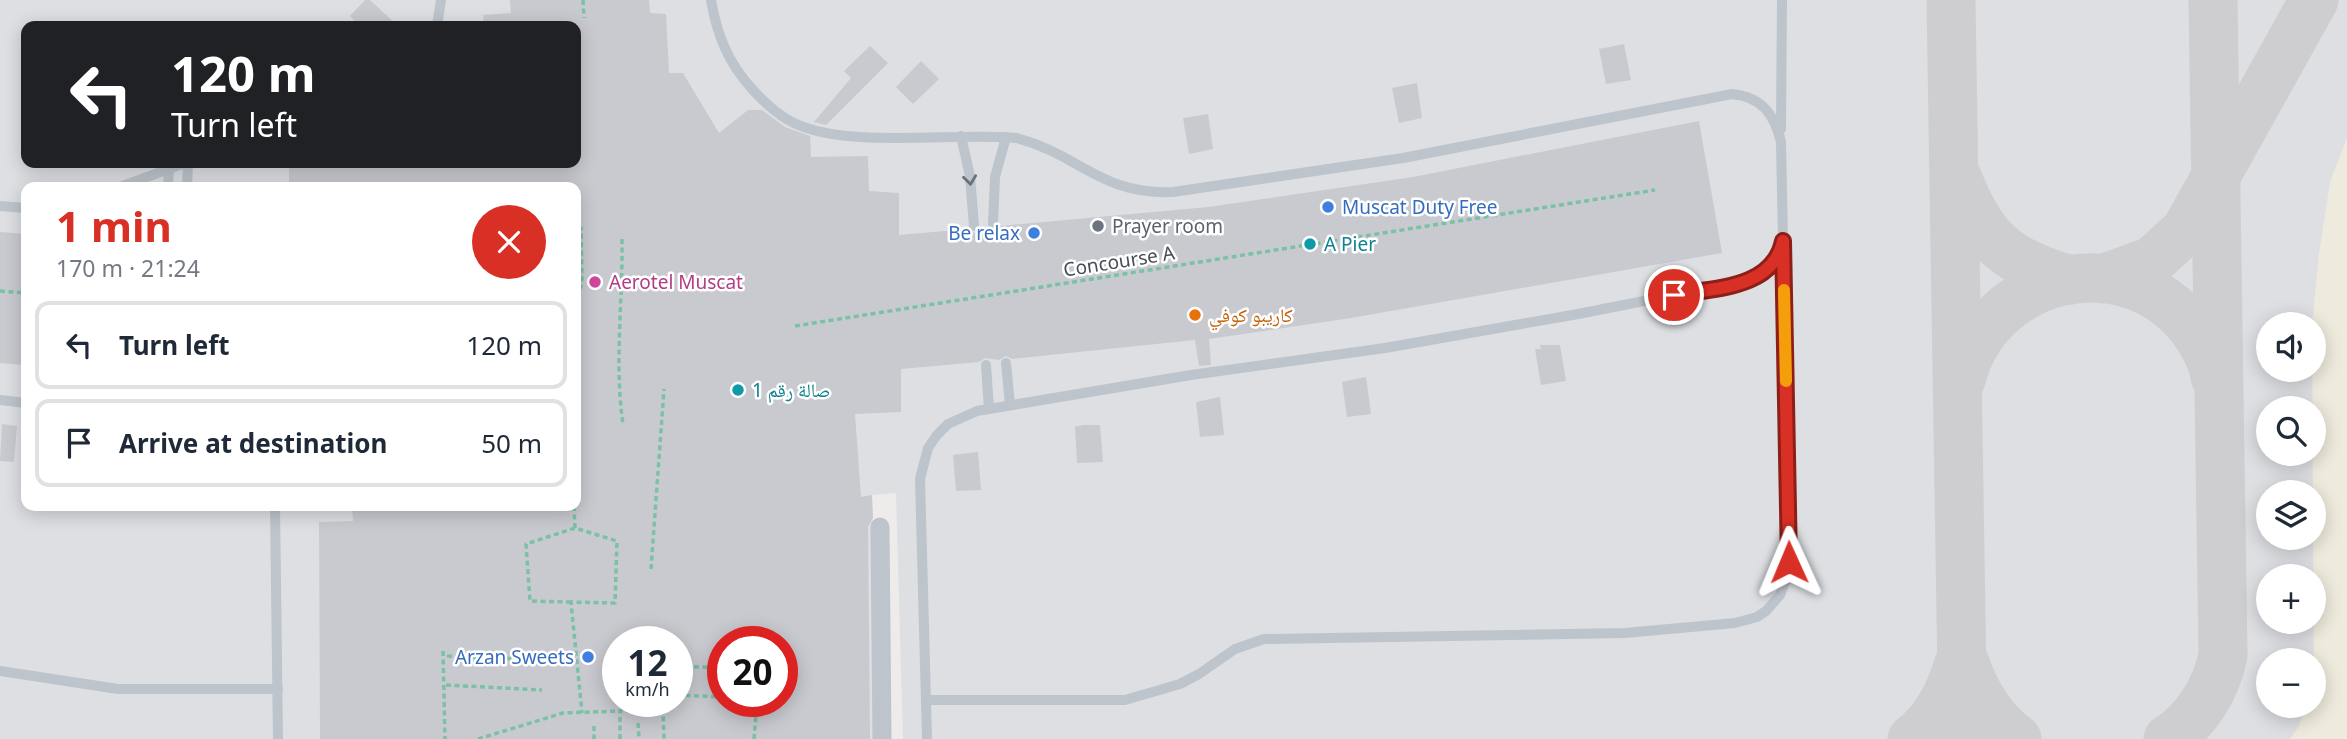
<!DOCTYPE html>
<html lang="en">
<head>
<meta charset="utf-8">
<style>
	:root { --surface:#fff; --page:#f2f2f3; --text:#1f2937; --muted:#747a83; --line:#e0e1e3; --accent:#d93025 }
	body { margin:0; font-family:"Noto Sans","Noto Naskh Arabic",sans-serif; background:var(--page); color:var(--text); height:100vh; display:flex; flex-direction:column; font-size:26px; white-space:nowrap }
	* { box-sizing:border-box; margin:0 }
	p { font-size:23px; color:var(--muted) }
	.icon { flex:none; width:38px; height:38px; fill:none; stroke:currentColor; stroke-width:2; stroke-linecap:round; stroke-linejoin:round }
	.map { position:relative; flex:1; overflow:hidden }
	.drawer { position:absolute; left:21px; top:182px; width:560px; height:329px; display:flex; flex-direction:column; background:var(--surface); border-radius:14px; box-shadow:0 4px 18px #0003 }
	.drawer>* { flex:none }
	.guide { position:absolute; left:21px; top:21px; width:560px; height:147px; border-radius:14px; box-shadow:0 4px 18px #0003; background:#202124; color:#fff; overflow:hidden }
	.buttons { position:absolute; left:2256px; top:312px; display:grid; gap:14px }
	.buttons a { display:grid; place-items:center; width:70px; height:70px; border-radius:50%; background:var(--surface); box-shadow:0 4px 18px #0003; font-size:35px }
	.speed { position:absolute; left:602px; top:626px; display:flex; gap:14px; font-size:35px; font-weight:700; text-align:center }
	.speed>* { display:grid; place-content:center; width:91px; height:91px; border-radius:50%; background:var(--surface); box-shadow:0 4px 18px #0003; line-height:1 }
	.speed small { font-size:18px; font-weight:400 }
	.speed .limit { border:10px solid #d22; background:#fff; color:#111 }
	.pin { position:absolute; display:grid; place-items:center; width:60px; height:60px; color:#fff; margin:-30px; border:4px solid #fff; border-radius:50%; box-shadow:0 2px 7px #0007 }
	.me { position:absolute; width:77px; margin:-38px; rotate:359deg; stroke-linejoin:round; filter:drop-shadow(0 0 5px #0008) }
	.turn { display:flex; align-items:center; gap:24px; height:147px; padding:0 35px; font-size:32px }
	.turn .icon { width:91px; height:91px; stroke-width:2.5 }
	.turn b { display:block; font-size:49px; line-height:60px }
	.round { display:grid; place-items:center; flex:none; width:74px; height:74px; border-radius:37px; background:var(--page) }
	.headline { display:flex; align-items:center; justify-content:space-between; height:119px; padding:0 35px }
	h1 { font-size:42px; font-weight:700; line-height:52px; color:var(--accent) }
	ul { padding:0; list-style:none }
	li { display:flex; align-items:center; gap:21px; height:88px; margin:0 14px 10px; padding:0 21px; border:4px solid var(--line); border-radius:14px }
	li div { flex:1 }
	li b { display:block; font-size:26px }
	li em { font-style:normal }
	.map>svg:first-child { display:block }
</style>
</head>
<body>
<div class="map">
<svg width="2347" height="739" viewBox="0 0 2347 739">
	<rect width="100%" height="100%" fill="#eeebeb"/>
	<!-- airport -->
	<path fill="#dddfe3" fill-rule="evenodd" d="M0 0H2347V739H903L896 493 872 495 876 739H0ZM26 26H576V163H26ZM26 187H576V506H26ZM2268 324H2314V369H2268ZM2268 408H2314V453H2268ZM2268 492H2314V537H2268ZM2268 576H2314V621H2268ZM618 642H677V702H618ZM723 642H782V702H723ZM2268 660H2314V705H2268Z"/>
	<!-- sand -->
	<path fill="#eeeadd" d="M2347 138V739H2290L2299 726 2306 705H2314L2312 324 2319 254 2330 182Z"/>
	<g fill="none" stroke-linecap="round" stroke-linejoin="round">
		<!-- taxiway -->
		<g stroke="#ceced0" stroke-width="49">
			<path d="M1951 0 1963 739"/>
			<path d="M1958 179C1982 241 2007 262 2071 280"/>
			<path d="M2102 279 2152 261 2186 230 2314 0"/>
			<path d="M1961 380C1987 274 2125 240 2193 329 2203 343 2213 360 2215 377"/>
			<path d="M1965 663C1975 693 1991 720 2017 739"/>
			<path d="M1912 739C1937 720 1950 693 1959 663"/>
			<path d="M2168 739C2196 722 2217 687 2223 655L2213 0"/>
		</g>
	</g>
	<!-- building -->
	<g fill="#c9cad0" fill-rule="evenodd">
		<path d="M365 0H370L398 26H360L350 16Z"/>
		<path d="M510 0H649L650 13 666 14 669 73H683L719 133 748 110H762L785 127 810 136 811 157 868 156 869 191 899 193V235L967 229 975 233 981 228 993 231 1000 226 1208 207 1413 177 1699 121 1722 253 1351 318 1209 339 1211 365 1199 366 1195 340 1012 359 1006 356 999 360 985 358 979 362 901 369V412L855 414 861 497 872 495 873 518 868 527 870 739H320L319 522 353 521 352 506H576V187H289V165L576 163V26H484L483 15 511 13ZM618 642H677V702H618ZM723 642H782V702H723Z"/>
		<path d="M1624 44 1631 80 1606 84 1599 49Z"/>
		<path d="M870 46 888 63 826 125 814 122 851 78 844 71Z"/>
		<path d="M921 61 939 79 913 104 896 87Z"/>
		<path d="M1417 83 1422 118 1399 123 1392 88Z"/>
		<path d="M1208 114 1213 149 1189 154 1183 118Z"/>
		<path d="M0 232 26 234V365L0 363Z"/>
		<path d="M1540 345H1560L1566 381 1541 385 1535 349H1541Z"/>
		<path d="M1366 377 1371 414 1347 417 1342 382Z"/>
		<path d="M1220 397 1224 435 1200 437 1196 402Z"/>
		<path d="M2 424 17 426 14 462 0 461Z"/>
		<path d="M1083 425H1100L1103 462 1077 463 1075 427Z"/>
		<path d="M978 452 981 490 956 491 953 455Z"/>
	</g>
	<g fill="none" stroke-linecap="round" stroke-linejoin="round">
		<!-- path -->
		<g stroke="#7ac1a5" stroke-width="3.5" stroke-dasharray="5 3.5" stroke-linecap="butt">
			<path d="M583 0 584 18"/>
			<path d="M622 239C623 301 614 363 623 424"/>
			<path d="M0 291 26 293"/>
			<path d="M576 297 582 284 581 227"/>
			<path d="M795 326 1655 190"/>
			<path d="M574 506 575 528 617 541 615 603 571 602 582 713"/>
			<path d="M651 569 664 389"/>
			<path d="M571 602 530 601 526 544 575 528"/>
			<path d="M443 651 445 739"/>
			<path d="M447 656 543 660"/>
			<path d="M677 666 723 668"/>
			<path d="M446 685 542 690"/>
			<path d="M677 695 723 697"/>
			<path d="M638 723 639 739"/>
			<path d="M594 726V739"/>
			<path d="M478 739 563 713 620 711"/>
			<path d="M620 739V711H663L664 739"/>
			<path d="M754 739 757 702"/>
		</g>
		<!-- lane -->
		<g stroke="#bec4cc" stroke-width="10">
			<path d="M711 0C717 35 728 63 753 90 765 103 779 116 794 123 847 149 955 132 1017 138 1080 155 1101 195 1173 192L1403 158 1732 94C1762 97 1774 114 1781 142L1783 241 1772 267 1756 279 1578 314 1385 348 1191 375 977 411 948 424 937 435 928 448 920 479 927 739"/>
			<path d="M437 26 441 0"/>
			<path d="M1781 129 1782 0"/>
			<path d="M961 136 970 176 974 226"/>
			<path d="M120 187 185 163"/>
			<path d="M168 187 169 167"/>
			<path d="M187 187 188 163"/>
			<path d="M0 206 26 208"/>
			<path d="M993 224 995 177 1006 137"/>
			<path d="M1006 363 1010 405"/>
			<path d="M986 365 989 409"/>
			<path d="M0 400 26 403"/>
			<path d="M275 506 278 739"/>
			<path d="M0 671 118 689H278"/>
			<path d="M926 700H1125L1180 684 1199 674 1235 649 1264 639 1625 633 1735 623 1757 617 1766 611 1780 595 1788 574 1784 248"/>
		</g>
		<!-- street -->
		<path stroke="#bec4cc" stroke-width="19" d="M880 527 882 739"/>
	</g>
	<!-- one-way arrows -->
	<defs><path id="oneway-chevron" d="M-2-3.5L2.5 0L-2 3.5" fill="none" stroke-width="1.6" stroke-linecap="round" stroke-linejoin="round" transform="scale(1.75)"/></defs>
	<use stroke="#6a7179" href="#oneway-chevron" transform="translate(970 180) rotate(83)"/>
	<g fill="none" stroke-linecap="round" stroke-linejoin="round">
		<defs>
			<path id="route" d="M1674 295C1714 288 1773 289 1783 241L1789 562"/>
		</defs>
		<!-- route casing -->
		<use href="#route" stroke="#8d1f18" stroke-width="18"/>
		<!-- route -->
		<use href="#route" stroke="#d93025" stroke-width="12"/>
		<!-- slow -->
		<path stroke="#f59e0b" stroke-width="12" d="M1784 290 1786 381"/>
	</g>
	<!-- markers -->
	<g fill="#3f7fe0" stroke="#fff" stroke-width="2.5">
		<circle cx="1328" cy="207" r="7"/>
		<circle cx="1034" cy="233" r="7"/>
		<circle cx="588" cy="657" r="7"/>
	</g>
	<circle fill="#6b7280" stroke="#fff" stroke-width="2.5" cx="1098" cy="226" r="7"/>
	<g fill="#0f9aa8" stroke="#fff" stroke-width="2.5">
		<circle cx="1310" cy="244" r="7"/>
		<circle cx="738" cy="390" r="7"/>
	</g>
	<circle fill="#d1479c" stroke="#fff" stroke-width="2.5" cx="595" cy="282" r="7"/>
	<circle fill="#e8710a" stroke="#fff" stroke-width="2.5" cx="1195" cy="315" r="7"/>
	<g text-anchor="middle" stroke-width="5" stroke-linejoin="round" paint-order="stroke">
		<!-- shop labels -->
		<g font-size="19" fill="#366cbe" stroke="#fff" text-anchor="end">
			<text x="1342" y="214" text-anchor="start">Muscat Duty Free</text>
			<text x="1020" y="240">Be relax</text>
			<text x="574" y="664">Arzan Sweets</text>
		</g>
		<!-- worship labels -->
		<g font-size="19" fill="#5b616d" stroke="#fff" text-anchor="start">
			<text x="1112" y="233">Prayer room</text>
		</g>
		<!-- culture labels -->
		<g font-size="19" fill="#0d838f" stroke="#fff" text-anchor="start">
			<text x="1324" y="251">A Pier</text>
			<text x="752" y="397">صالة رقم 1</text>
		</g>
		<!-- street labels -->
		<g font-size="19" fill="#464d56" stroke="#fff">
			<text transform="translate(1119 261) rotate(-9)" y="7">Concourse A</text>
		</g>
		<!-- hotel labels -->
		<g font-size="19" fill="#b23c85" stroke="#fff" text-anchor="start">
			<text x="609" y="289">Aerotel Muscat</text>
		</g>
		<!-- food labels -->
		<g font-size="19" fill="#c56008" stroke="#fff" text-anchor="start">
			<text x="1209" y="322">كاريبو كوفي</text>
		</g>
	</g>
</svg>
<div class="buttons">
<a><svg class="icon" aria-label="sound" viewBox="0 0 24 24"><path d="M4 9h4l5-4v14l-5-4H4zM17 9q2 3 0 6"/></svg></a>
<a><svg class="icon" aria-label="search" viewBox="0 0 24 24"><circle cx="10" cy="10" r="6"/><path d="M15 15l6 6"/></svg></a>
<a><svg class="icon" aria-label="layers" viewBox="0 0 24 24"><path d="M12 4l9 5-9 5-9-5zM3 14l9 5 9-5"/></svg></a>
<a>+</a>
<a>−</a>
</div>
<div class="speed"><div>12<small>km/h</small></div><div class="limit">20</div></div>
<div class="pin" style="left:1674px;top:295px;background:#d93025"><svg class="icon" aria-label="arrive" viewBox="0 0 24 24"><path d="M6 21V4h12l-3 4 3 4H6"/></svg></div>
<svg class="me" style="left:1789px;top:562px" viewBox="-20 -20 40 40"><path d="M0-17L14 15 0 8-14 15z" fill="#d93025" stroke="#fff" stroke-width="4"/></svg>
<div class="guide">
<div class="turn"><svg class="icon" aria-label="left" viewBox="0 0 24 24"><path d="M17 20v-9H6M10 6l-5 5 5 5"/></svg><div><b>120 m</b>Turn left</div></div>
</div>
<section class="drawer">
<div class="headline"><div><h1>1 min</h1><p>170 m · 21:24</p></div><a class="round" style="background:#d93025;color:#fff"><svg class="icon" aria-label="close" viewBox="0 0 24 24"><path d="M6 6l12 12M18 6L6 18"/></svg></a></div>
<ul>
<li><svg class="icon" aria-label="left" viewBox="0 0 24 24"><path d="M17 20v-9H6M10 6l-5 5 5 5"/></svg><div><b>Turn left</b></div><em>120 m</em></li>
<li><svg class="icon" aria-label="arrive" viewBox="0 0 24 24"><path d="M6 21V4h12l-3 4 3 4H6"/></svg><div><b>Arrive at destination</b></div><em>50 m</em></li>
</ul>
</section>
</div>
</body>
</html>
